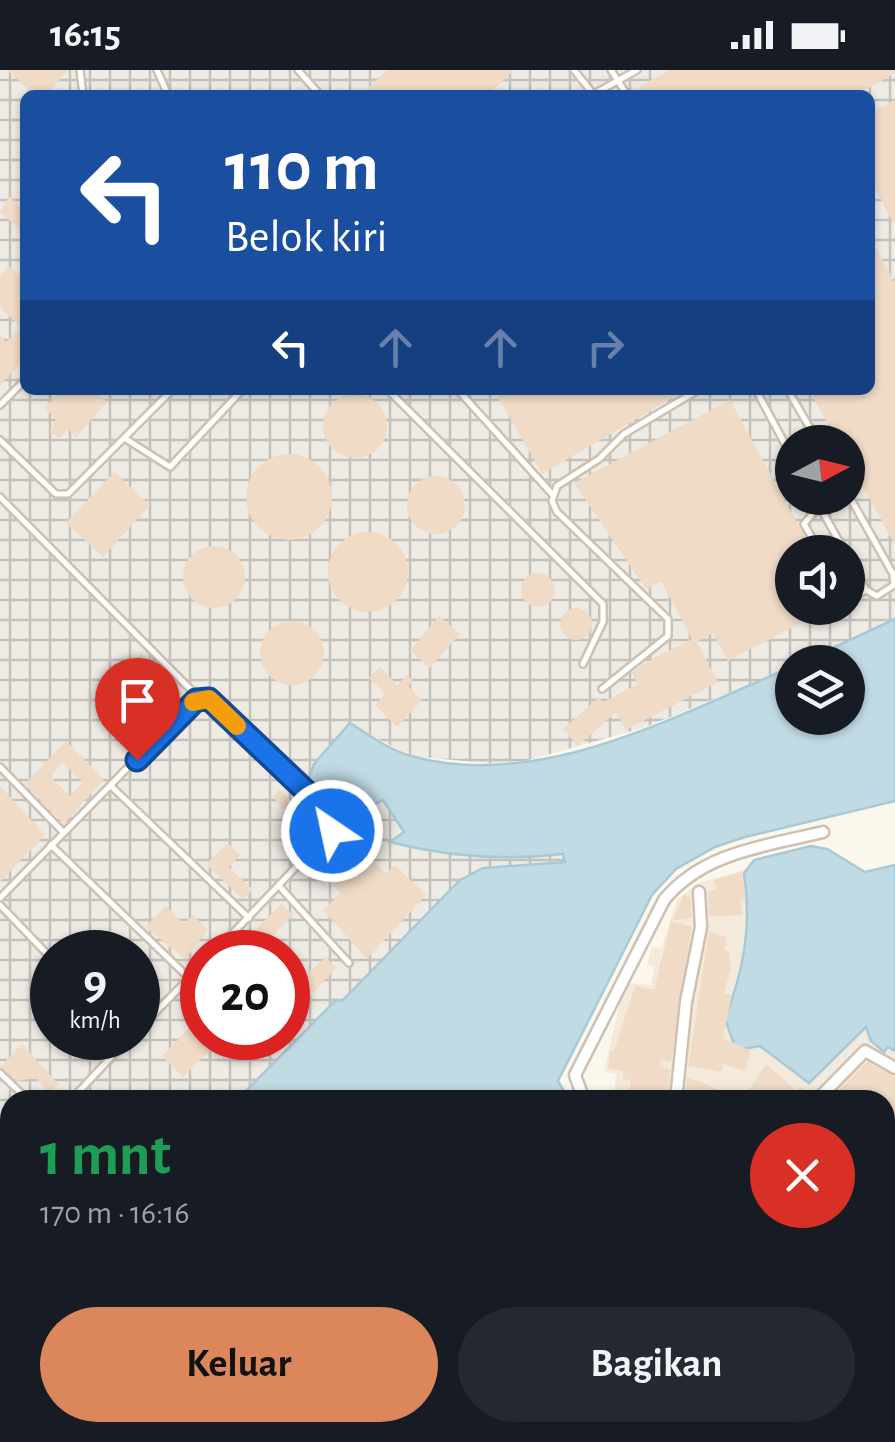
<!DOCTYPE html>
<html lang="id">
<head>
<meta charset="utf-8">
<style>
	:root { --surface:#171b24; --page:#242831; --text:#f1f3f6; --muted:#9ea1a6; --accent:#db865b }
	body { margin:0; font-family:"Alegreya Sans",sans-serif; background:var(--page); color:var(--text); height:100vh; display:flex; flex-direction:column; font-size:38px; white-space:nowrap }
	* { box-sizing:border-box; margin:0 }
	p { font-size:32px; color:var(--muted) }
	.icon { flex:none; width:55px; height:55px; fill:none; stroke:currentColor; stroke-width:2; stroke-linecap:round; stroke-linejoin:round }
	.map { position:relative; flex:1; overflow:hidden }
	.panel { position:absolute; left:0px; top:1020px; width:895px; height:352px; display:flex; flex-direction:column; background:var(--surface); border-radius:30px 30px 0 0; box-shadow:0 2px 8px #0004 }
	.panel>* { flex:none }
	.banner { position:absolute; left:20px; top:20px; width:855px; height:305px; border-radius:15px; box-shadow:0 2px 8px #0004; background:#1a4fa0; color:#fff; overflow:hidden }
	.needle { width:65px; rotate:83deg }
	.fabs { position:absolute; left:775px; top:355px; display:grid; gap:20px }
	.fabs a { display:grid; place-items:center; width:90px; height:90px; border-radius:50%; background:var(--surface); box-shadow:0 2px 8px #0004; font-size:50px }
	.speed { position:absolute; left:30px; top:860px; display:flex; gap:20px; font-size:50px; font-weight:700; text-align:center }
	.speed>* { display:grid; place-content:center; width:130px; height:130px; border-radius:50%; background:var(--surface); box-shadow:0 2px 8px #0004; line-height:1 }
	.speed small { font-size:25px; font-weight:400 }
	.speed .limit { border:15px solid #d22; background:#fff; color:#111 }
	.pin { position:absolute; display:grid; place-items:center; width:85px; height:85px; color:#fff; margin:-102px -42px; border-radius:50% 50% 50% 0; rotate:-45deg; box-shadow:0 0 10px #0007 }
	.pin .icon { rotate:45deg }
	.me { position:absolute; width:110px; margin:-55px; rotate:326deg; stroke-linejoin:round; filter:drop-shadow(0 0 8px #0008) }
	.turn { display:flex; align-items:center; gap:35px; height:210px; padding:0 40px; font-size:45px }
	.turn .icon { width:130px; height:130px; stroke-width:2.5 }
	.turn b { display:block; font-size:70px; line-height:85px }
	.lanes { display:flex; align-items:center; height:95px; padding:0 40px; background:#0003; justify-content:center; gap:50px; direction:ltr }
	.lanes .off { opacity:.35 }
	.round { display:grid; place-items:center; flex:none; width:105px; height:105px; border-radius:52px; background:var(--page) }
	.headline { display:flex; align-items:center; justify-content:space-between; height:170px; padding:0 40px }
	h1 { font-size:60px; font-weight:700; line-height:75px; color:#1e9e55 }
	.action { display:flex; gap:20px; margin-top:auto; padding:20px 40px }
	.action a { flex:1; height:115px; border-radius:60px; background:var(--accent); color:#111; font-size:40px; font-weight:700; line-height:115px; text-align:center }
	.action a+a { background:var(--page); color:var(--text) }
	.status { display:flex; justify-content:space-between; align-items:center; height:70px; padding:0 50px; background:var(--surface); direction:ltr }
	.status svg { height:28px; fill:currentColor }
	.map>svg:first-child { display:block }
</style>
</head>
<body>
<div class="status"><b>16:15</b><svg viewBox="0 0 49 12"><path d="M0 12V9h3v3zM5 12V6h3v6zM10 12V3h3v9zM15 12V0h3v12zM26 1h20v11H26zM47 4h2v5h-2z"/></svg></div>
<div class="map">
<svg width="895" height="1372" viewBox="0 0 895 1372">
	<defs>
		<pattern id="industrial-grid" width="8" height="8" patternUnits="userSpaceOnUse" patternTransform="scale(2.5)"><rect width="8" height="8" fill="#eeeae4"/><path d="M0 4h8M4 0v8" fill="none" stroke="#c5c1bb"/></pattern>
	</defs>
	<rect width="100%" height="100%" fill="#fbf7ec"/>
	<!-- residential -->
	<path fill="#f3eadb" d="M748 799 744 803 747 833 743 905 725 948 809 1013 866 956 895 981V1372H342L351 1362H885V1030H629L614 1025 616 1004 604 1002 622 923 629 913 651 915 655 896 647 894 652 877 661 879 677 830 698 813Z"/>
	<!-- industrial -->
	<path fill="url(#industrial-grid)" fill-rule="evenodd" d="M0 0H895V549L856 570 803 592H792V597L643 658 525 691 495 694 410 686 350 654 338 664 404 762 392 772 533 787 563 784 565 792 539 797 342 932 336 930 237 1030H10V1257L0 1267ZM25 25H870V320H25ZM792 372H848V428H792ZM792 482H848V538H792ZM52 882H138V968H52ZM202 882H288V968H202Z"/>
	<!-- water -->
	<g fill="#c1dbe4" stroke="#a8c9d5" stroke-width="2.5">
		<path d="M895 549V731L745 767 715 777 676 799 652 825 558 1011 564 1021 559 1030H237L336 930 342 931 460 810 483 798 565 792 563 784C504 791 448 787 390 772L404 762 383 730 360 741 320 723 309 708 314 694 350 653C369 665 389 680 411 686 539 722 677 645 792 597V648H848V592H803Z"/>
		<path d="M811 776 827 779 865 802 895 795V981L888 977 884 982 871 971 866 957 809 1013 760 976 736 980 725 949C744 899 752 856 744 803L754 790Z"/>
		<path d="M146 1363H296C264 1372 180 1372 146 1363Z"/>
	</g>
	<!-- building -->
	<g fill="#efdbc6" fill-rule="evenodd">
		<path d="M7 0H68L46 25H35Z"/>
		<path d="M387 0H514L488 25H375L368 18Z"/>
		<path d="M670 0H895V3L856 25H644L640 16Z"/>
		<path d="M895 30V156L870 109V43Z"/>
		<path d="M9 126 25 141V164L0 142Z"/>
		<path d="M870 168 895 213V475L848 389V372H838L809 320H870Z"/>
		<path d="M9 196 17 204 25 196V289L0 315V265L6 272 21 257 0 237V205Z"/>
		<path d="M61 320H94L107 332 76 367 68 359 60 368 50 362 56 349 45 338Z"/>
		<path d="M494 320H686L542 404Z"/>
		<circle cx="355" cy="356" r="32"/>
		<path d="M730 330 813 482H792V538H829L728 591 713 563 697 572 718 612 626 660 616 642 578 676 563 659 599 627 603 632 638 614 632 603 643 594 692 569 661 511 646 519 574 413Z"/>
		<circle cx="289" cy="427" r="43"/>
		<path d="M114 402 150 435 103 487 66 453Z"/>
		<circle cx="436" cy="435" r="29"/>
		<circle cx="368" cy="502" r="40"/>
		<circle cx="214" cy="507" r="31"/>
		<circle cx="538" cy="520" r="17"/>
		<circle cx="576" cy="554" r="16"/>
		<path d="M439 546 460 564 430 598 410 581Z"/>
		<circle cx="292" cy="583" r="32"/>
		<path d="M141 584 180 623 135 663 106 634 138 600 132 593Z"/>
		<path d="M380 597 397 615 407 605 413 611 408 616 422 630 397 657 375 635 385 624 369 608Z"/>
		<path d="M66 671 104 709 64 754 25 714ZM63 693 83 712 70 726 50 706Z"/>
		<path d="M0 716 45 765 0 812Z"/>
		<path d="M279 720 320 756 309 767 273 727Z"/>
		<path d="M349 765 386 804 395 795 426 825 367 889 323 840 341 823 333 815 352 793 337 778Z"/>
		<path d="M228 773 240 785 229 797 253 820 243 829 206 794Z"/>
		<path d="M742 802 746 830 740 831 743 845 709 846 708 821 717 820 714 810Z"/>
		<path d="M684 824 690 827 692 848 673 850Z"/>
		<path d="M281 834 293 845 257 882H234Z"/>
		<path d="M166 836 184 854 193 845 208 860 185 889 145 857Z"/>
		<path d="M671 851 692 857 671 992 661 990 660 996 670 1000 667 1030H651L629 1022 631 1010 623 1009V1001L608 998 610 981H614L635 916 654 920Z"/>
		<path d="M709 862 727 867 724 880 729 882 731 898 724 923 732 925 723 968 751 981 745 1001 723 994 721 1002 688 996Z"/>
		<path d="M326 887 336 898 299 938 288 929 298 918 295 914Z"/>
		<path d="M192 955 214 976 183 1007 162 986Z"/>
		<path d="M22 974 58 1014 50 1023 36 1008 17 1011 0 997Z"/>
		<path d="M867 992 895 1007V1075L885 1069V1030H829Z"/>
		<path d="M766 994 797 1021 800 1017 810 1025 808 1030H752L745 1026Z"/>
		<path d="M687 1007 725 1022 721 1030 685 1029Z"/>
		<path d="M0 1138 10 1146V1164L2 1174 10 1181V1194L0 1205Z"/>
		<path d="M885 1186 895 1192V1225L885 1233Z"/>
		<path d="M895 1248V1317L885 1309V1256Z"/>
		<path d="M10 1359V1362L38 1366V1372H0V1360Z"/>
		<path d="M383 1362H464L469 1372H389Z"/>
		<path d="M484 1362H547L556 1372H489Z"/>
		<path d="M586 1362H681L682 1372H673L672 1367 657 1372H584L589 1367Z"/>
		<path d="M763 1362H807L811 1372H763Z"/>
		<path d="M826 1362H885L890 1372H830Z"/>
	</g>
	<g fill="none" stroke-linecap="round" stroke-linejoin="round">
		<defs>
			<g id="lane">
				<path d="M80 0 83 25"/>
				<path d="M157 0 168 25"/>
				<path d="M298 0 320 25"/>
				<path d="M574 0 594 25"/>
				<path d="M611 0 627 25"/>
				<path d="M594 24 637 0"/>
				<path d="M388 320 603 534V552L583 594"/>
				<path d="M458 320 553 425"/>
				<path d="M756 320 792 387"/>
				<path d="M788 320 818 372"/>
				<path d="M0 335 25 310"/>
				<path d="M126 369 170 397 242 320"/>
				<path d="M0 370 56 424H68L172 320"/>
				<path d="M848 424 893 504 894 515 877 526 866 520 848 487"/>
				<path d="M0 427 199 628"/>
				<path d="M815 428 845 482"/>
				<path d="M819 436 804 454 820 482"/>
				<path d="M848 530 866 520"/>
				<path d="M602 619 668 566V549L557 442 552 431 557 416 599 389 624 364 698 320"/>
				<path d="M0 697 64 763"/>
				<path d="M112 717 249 848"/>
				<path d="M51 775 189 908"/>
				<path d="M279 816 349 893"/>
				<path d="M0 828 188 636 202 627 329 743 334 757 215 882"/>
				<path d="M0 835 52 889"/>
				<path d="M138 960 202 895"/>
				<path d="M0 1003 28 1030"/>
				<path d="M71 1030 129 968"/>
				<path d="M0 1101 10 1091"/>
				<path d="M0 1116 10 1125"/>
			</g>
			<g id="street">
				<path d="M584 1030 575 1005 664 830C703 782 766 776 823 762"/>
				<path d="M676 1030 686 932 701 857 699 822"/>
				<path d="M817 1030 865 981 895 998"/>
				<path d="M885 1078 895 1086"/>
				<path d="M885 1175 895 1183"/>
				<path d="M885 1247 895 1234"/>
				<path d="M895 1331 888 1347 895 1365"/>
				<path d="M0 1336 10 1335"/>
				<path d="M0 1351 10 1350"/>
				<path d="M74 1362 93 1372"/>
				<path d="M111 1362 135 1372"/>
				<path d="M473 1362 480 1372"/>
				<path d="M561 1362 571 1372"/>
				<path d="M696 1362 698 1372"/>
				<path d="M749 1362 754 1372"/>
				<path d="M816 1362 821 1372"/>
				<path d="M304 1372 319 1362"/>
			</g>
		</defs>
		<!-- lane casing -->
		<use href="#lane" stroke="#cdc1b2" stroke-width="10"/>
		<!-- street casing -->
		<use href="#street" stroke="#cdc1b2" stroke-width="15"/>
		<!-- lane -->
		<use href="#lane" stroke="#fff" stroke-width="5"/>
		<!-- street -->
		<use href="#street" stroke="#fff" stroke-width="10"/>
	</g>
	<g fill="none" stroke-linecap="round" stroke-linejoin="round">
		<defs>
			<path id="route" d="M137 690 196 630 209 629 329 743 332 761"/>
		</defs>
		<!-- route casing -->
		<use href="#route" stroke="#114b97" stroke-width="25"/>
		<!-- route -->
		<use href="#route" stroke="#1a73e8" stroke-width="18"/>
		<!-- slow -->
		<path stroke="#f59e0b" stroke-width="18" d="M193 632 209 629 237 656"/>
	</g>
</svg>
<div class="fabs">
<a><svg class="needle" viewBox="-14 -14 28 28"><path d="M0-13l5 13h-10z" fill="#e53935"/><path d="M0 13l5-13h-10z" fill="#9ea1a6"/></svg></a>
<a><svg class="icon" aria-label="sound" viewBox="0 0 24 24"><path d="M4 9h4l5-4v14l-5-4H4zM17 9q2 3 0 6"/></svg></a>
<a><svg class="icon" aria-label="layers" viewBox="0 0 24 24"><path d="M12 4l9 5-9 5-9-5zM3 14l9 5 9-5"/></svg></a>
</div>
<div class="speed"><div>9<small>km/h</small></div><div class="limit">20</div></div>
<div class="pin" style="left:137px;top:690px;background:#d93025"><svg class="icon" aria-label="arrive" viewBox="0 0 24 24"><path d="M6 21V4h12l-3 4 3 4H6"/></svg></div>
<svg class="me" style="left:332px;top:761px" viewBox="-20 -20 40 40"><circle r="17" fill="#1a73e8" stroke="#fff" stroke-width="3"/><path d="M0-11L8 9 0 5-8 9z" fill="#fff"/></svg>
<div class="banner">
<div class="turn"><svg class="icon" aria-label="left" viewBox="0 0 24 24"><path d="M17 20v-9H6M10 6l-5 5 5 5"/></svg><div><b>110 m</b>Belok kiri</div></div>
<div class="lanes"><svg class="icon" aria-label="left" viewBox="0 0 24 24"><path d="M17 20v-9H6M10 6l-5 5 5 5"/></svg><svg class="icon off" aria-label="ahead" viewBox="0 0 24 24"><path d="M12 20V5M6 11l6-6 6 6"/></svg><svg class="icon off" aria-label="ahead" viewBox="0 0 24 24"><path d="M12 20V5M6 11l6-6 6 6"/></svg><svg class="icon off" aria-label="right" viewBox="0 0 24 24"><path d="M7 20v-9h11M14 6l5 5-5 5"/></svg></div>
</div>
<section class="panel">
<div class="headline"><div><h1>1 mnt</h1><p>170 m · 16:16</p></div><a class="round" style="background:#d93025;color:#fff"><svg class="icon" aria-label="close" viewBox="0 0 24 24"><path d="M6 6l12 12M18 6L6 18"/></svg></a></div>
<div class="action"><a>Keluar</a><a>Bagikan</a></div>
</section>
</div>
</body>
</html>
